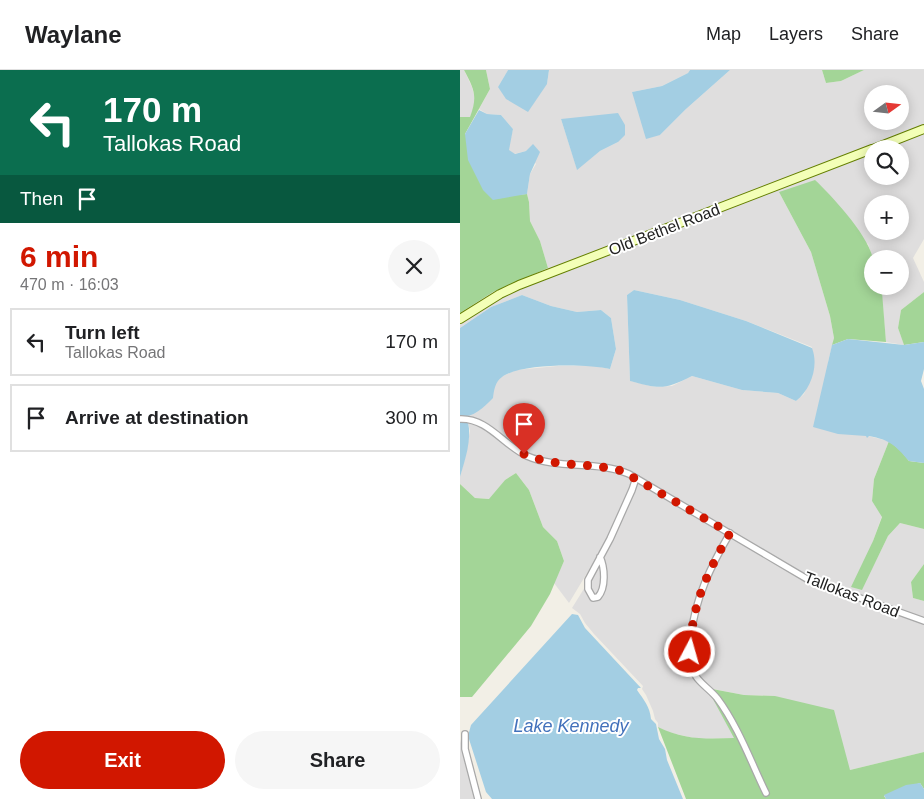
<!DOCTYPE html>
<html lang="en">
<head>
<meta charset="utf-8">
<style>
	:root { --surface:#fff; --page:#f6f6f6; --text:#202124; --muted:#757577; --line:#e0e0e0; --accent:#d11700 }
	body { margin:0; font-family:Arial,sans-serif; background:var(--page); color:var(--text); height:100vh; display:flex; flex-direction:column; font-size:19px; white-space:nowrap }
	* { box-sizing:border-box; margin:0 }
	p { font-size:16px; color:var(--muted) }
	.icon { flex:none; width:28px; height:28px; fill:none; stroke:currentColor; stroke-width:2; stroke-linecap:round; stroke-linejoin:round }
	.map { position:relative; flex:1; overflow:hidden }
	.side { display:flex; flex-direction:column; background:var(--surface); width:460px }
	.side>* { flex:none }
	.banner { background:#0b6e4f; color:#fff; overflow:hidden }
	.needle { width:32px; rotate:75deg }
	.controls { position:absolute; left:404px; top:15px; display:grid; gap:10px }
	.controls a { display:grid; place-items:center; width:45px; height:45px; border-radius:50%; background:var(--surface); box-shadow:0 2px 12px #0003; font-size:25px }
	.pin { position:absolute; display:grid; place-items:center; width:42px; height:42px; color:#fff; margin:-51px -21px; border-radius:50% 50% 50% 0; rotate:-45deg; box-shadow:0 0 5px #0007 }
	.pin .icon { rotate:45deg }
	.me { position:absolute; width:55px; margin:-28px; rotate:6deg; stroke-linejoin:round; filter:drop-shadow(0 0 4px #0008) }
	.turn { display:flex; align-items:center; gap:18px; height:105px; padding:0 20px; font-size:22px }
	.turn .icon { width:65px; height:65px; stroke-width:2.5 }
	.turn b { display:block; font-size:35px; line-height:42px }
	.then { display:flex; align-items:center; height:48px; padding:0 20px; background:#0003; gap:10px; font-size:19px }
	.round { display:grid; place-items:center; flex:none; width:52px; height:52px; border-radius:26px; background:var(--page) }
	.summary { display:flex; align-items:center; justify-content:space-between; height:85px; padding:0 20px }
	h1 { font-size:30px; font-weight:700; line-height:38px; color:var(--accent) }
	.primary-button { display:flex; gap:10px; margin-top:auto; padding:10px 20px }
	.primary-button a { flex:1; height:58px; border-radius:30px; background:var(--accent); color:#fff; font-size:20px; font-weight:700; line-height:58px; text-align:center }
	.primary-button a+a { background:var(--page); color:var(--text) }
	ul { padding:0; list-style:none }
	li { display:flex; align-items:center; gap:15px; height:68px; margin:0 10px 8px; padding:0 10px; border:2px solid var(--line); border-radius:0px }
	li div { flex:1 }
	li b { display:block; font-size:19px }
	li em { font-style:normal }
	header { display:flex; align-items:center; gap:30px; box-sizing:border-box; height:70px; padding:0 25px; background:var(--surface); border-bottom:1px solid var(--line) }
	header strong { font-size:24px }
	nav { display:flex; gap:28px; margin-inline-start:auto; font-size:18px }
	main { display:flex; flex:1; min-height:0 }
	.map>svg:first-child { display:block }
</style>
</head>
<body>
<header>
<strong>Waylane</strong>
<nav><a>Map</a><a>Layers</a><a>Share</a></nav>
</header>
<main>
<section class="side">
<div class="banner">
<div class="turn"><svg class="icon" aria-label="left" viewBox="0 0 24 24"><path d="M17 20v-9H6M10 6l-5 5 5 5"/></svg><div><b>170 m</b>Tallokas Road</div></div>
<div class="then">Then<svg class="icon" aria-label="arrive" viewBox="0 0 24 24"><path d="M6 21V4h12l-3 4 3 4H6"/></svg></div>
</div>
<div class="summary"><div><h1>6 min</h1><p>470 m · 16:03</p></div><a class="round"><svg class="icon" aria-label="close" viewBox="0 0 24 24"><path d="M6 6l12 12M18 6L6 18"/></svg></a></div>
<ul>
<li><svg class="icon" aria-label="left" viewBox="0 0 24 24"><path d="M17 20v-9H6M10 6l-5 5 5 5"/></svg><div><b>Turn left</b><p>Tallokas Road</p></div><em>170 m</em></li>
<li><svg class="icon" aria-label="arrive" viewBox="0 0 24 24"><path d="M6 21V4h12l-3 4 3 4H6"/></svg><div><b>Arrive at destination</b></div><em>300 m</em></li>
</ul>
<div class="primary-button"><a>Exit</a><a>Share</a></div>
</section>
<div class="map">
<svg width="464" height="729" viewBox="0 0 464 729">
	<rect width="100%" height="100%" fill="#f2efe6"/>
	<!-- residential -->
	<g fill="#dfdede" fill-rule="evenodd">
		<path d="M0 0H4L12 17 16 33 10 47H0Z"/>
		<path d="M26 0H48L38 17 87 14 89 0H230L228 3 202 16 172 22 200 65 226 39 270 0H362L366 13 381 11 404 0H464V56L58 212 0 246V243L33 222 88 198 80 171 70 151 69 132 67 124 70 104 76 94 66 81 54 84 48 80 53 59 41 45 27 44 19 39 30 19ZM412 24H440V51H412ZM101 49 158 72 140 81 117 99Z"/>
		<path d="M464 62V169L453 188 464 212V222L441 240 438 258 444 275 426 272 421 216H440V189H413L408 174 319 122 351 182 370 246 374 268 368 292 408 366 429 371 414 409 412 431 422 446 413 471 402 519 428 466 440 453 464 459V494L451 512 453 528 464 531V548L349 507 171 402 148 394 91 389 75 386 55 376 25 352 6 347 41 307 56 300 97 296H136L150 299 156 279 151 248 141 240 117 242 91 236 62 225 31 237 0 258V253L29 234 60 217 412 82V106H440V79H420ZM412 134H440V161H412ZM174 220 220 230 286 251 352 277V304L344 324 336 331 318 323 282 320 232 306 212 316 195 317 170 311 167 225Z"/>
		<path d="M8 352 17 355 25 359 47 377 62 387 146 399 173 409 169 420 142 478 109 533 94 513 104 491 97 471 83 457 69 420 56 403 45 410 30 429 15 428 0 414V407L5 388 10 361Z"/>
		<path d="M178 412 266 464 242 509 232 542 227 583 231 603 238 614 243 611 236 601 232 582 237 542 247 510 271 467 346 512 464 554V682L390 700 315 626 284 625 248 618 275 668 238 669 207 662 198 657V653L195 649 193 641 186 625 182 619 183 616 134 564 125 553 120 544 112 538 148 480Z"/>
		<path d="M0 669 7 699 15 729H0Z"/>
	</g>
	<!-- forest -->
	<g fill="#a3d597">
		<path d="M4 0H26L30 19 5 64 54 125 67 124 69 132 70 151 80 171 88 198 33 222 0 243V47H10C18 26 14 19 4 0Z"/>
		<path d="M362 0H404L381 11 366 13Z"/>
		<path d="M355 110C372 126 409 166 413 189 414 197 413 207 412 216H421L422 222 426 272 388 269 372 275 374 268 370 246 351 182 319 122Z"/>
		<path d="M464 222V272L444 275 438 258 441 240Z"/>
		<path d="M429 371 441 381 449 391 464 393V459L440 453 428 466 402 520 391 517 413 471 422 447 412 431 414 409Z"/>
		<path d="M56 403 69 420 83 457 97 471 104 491 90 524 71 556 12 627H0V414L15 428 29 429 45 410Z"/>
		<path d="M464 494V531L453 528 451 512Z"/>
		<path d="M247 618 284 625 315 626 374 640 390 700 464 682V719L460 713 424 726 426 729H226L198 657C224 670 246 669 274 668Z"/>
	</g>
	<!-- water -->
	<g fill="#a3cee3">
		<path d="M48 0H89L87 14 68 42 46 29 38 17Z"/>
		<path d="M230 0H270L226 39 200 65 186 69 172 22 202 16 228 3Z"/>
		<path d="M19 40 27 44 41 45 53 59 49 80 55 84 66 81 73 74 80 82 70 104 67 124 33 130 23 120 8 90 5 64Z"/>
		<path d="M158 43 165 55V65L158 72 140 81 117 100 101 49Z"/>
		<path d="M174 220 220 230 286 251 352 278C359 296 351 319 336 331L318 323 282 320 232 306C204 320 200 319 170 311L167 225Z"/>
		<path d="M62 225 91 236 117 242 141 240 151 248 156 279 150 299C127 294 61 293 42 307 35 312 34 320 33 328 23 338 14 347 0 347V258L31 237Z"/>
		<path d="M388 269 444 275 464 272V299L461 311 464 319V393L449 391C435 375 430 370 409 366L407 368 406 366 378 364 353 357 372 275Z"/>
		<path d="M0 352H8C12 370 5 390 0 407Z"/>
		<path d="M112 544 118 545 125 558 181 618H178L177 620C184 630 190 637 191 649L196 654 199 669 205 679 207 690 223 729H32L26 722 8 666 11 655Z"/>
		<path d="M460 713 464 719V729H426L424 725 446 715Z"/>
	</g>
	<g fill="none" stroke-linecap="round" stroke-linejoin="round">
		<defs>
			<g id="street">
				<path d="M0 349C28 348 43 375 67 386 99 400 137 390 169 404L347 509 464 551"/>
				<path d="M270 463C251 496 235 528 231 566 230 576 229 586 231 596 235 611 248 617 257 628 278 656 291 692 306 723"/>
				<path d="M140 487C145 498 146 518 138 527L133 528 128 519V510L150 469 172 420 176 408"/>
				<path d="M5 664V679L18 729"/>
			</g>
			<g id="secondary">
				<path d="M413 79 464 59"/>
				<path d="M0 249 40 224 59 215 412 79"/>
			</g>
		</defs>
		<!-- street casing -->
		<use href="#street" stroke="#a8a8a8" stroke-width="8"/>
		<!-- secondary casing -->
		<use href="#secondary" stroke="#647f00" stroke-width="10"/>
		<!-- street -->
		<use href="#street" stroke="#fff" stroke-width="5.5"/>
		<!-- secondary -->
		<use href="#secondary" stroke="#f3ffb7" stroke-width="8"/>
	</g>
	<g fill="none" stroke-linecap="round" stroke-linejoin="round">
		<!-- route -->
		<path stroke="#d11700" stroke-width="9" stroke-dasharray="0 16.2" d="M64 384C95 398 130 392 162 401L270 463C246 505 232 534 230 582"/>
	</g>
	<g text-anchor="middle" stroke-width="4" stroke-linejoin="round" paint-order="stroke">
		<!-- street labels -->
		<g font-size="16" fill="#212121" stroke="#fff">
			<text transform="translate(204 159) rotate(-21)" y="6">Old Bethel Road</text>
			<text transform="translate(392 524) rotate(21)" y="6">Tallokas Road</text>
		</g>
		<!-- water labels -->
		<g font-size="18" font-style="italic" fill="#4271bb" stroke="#fff">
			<text x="111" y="662">Lake Kennedy</text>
		</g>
	</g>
</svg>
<div class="controls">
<a><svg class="needle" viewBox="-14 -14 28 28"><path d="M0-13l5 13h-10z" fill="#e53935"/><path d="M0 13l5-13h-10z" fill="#757577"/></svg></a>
<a><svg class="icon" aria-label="search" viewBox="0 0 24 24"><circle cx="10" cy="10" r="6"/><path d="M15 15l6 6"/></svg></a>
<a>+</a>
<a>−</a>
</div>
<div class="pin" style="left:64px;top:384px;background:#d93025"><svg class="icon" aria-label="arrive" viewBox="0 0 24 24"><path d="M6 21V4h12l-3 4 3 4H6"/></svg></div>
<svg class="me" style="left:230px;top:582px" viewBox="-20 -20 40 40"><circle r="17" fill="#d11700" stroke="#fff" stroke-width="3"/><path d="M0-11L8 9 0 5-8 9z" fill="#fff"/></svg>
</div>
</main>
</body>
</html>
